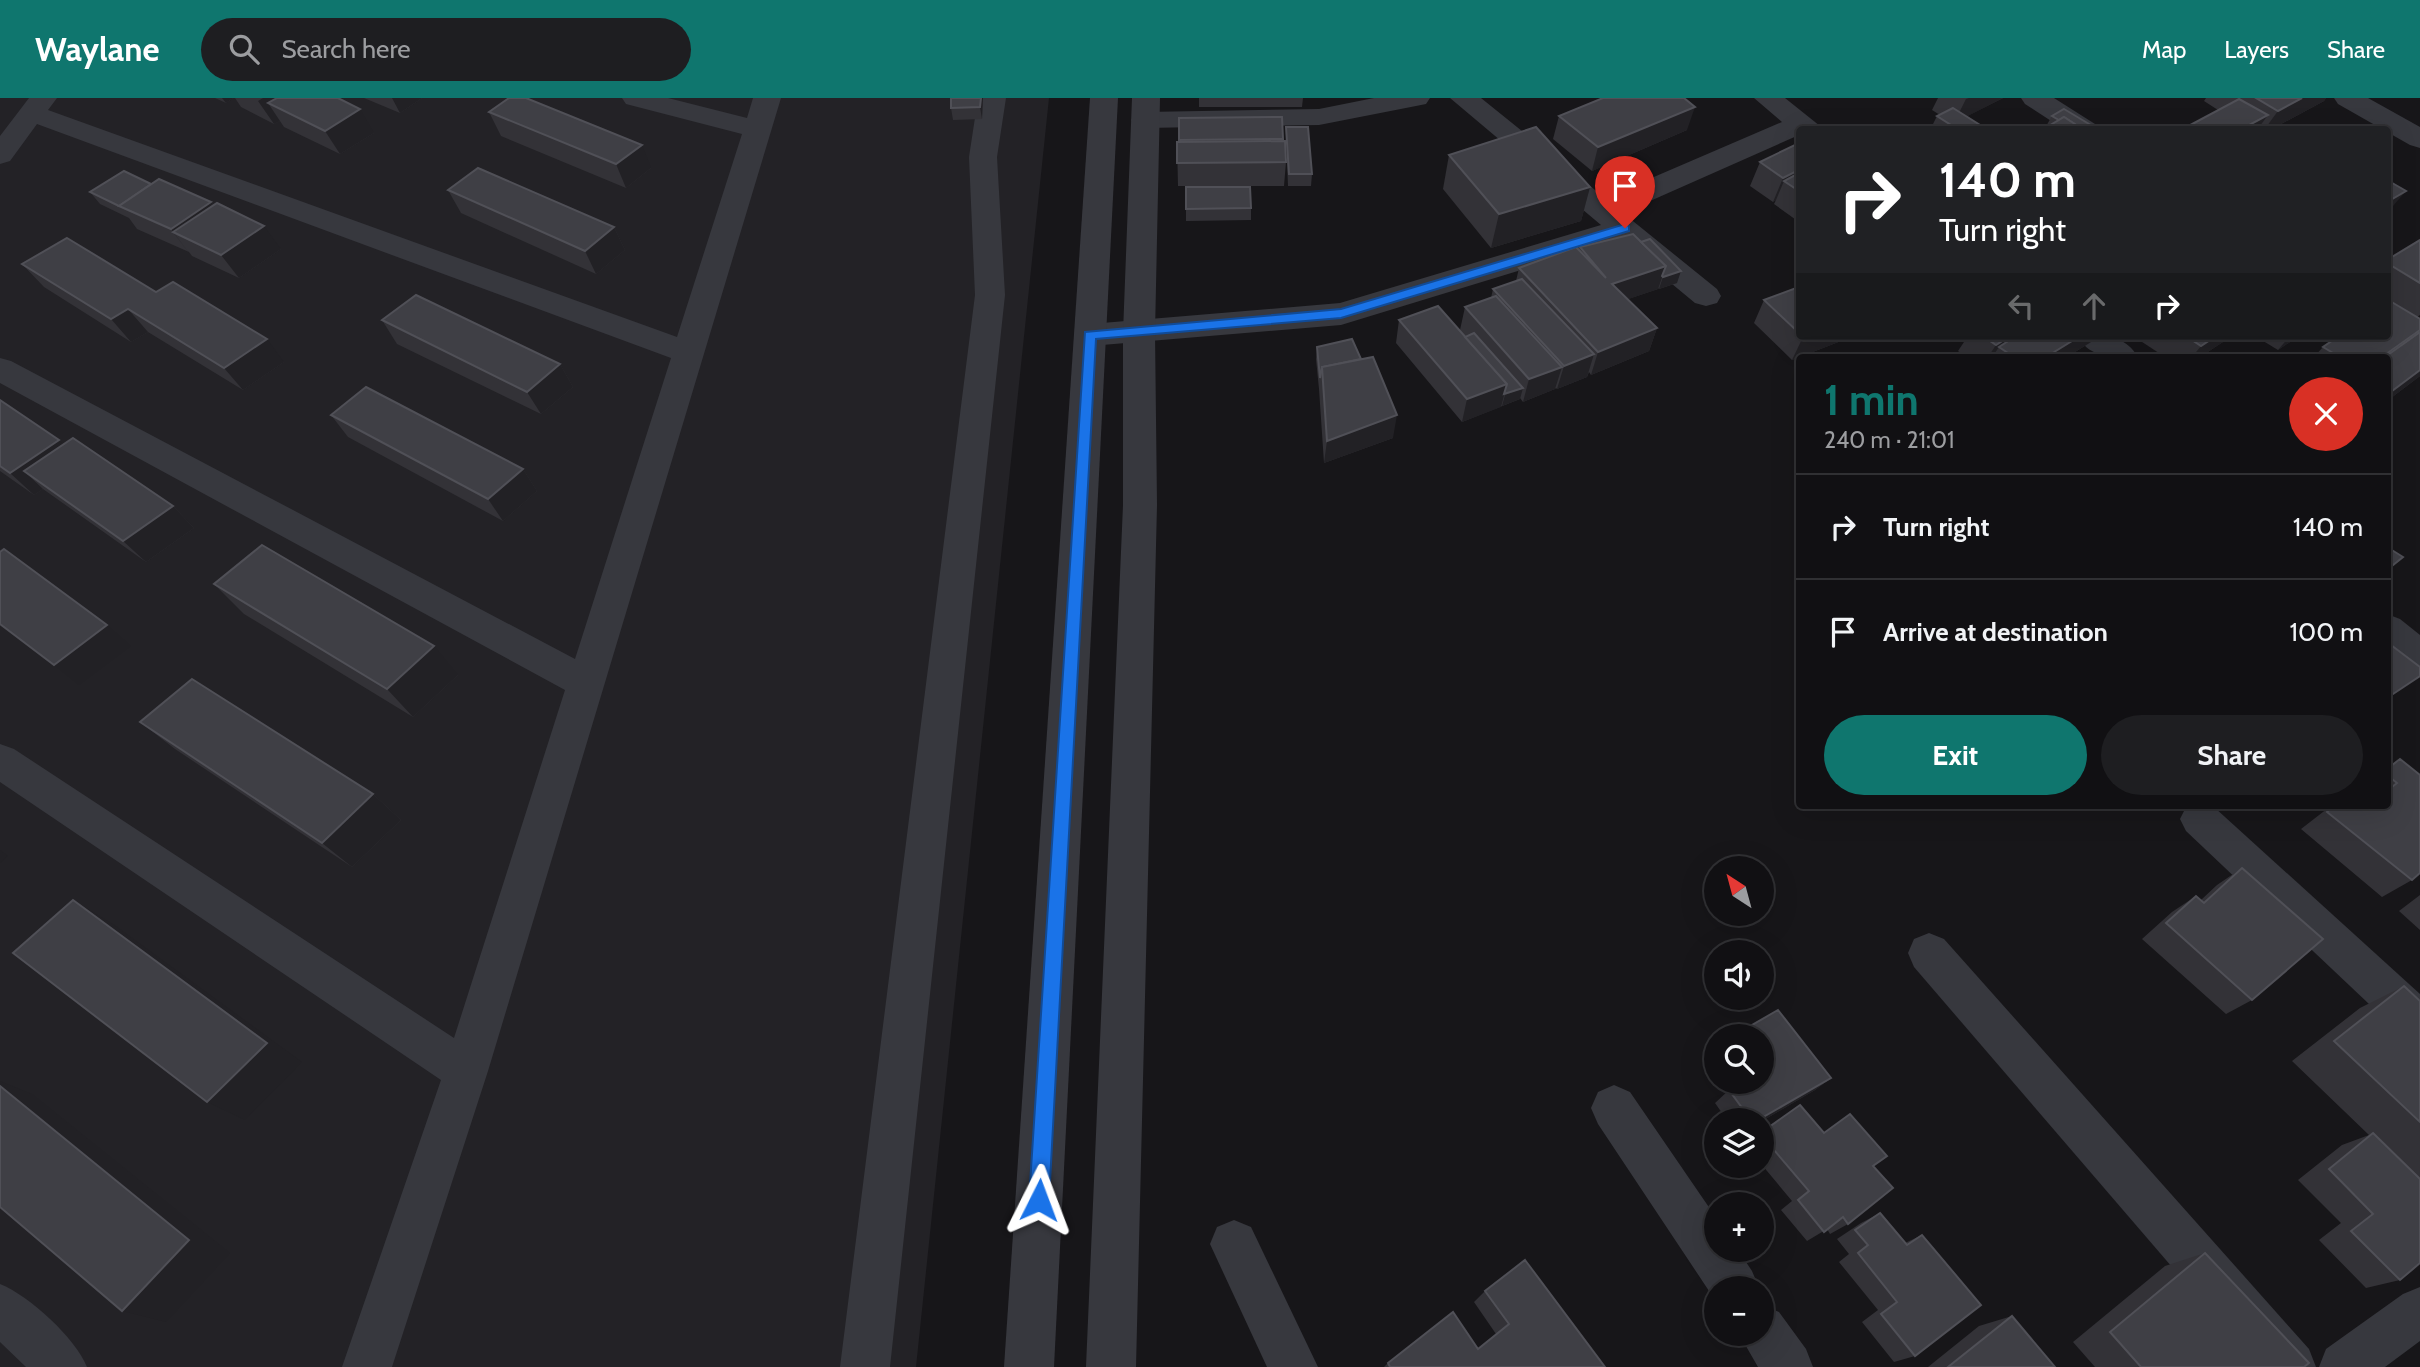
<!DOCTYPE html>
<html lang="en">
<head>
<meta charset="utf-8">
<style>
	:root { --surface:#111013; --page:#1e1e21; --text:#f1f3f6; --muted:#9c9da0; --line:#303033; --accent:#0f766e }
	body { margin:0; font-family:Cabin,sans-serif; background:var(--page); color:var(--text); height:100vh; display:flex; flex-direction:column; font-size:26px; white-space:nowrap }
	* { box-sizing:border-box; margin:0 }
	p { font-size:23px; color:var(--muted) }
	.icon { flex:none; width:38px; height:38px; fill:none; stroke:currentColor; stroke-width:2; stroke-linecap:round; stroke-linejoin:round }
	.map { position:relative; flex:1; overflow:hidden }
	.details { position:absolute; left:1796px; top:256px; width:595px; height:455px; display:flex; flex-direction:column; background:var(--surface); border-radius:7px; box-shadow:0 7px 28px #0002,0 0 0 2px var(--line) }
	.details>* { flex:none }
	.hud { position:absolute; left:1796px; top:28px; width:595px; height:214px; border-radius:7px; box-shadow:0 7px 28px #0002,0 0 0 2px var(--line); background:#202124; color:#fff; overflow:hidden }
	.needle { width:46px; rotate:324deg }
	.tools { position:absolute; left:1704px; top:758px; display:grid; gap:14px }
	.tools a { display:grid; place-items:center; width:70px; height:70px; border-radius:50%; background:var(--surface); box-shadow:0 7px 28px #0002,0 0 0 2px var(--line); font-size:35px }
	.pin { position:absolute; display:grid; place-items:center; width:60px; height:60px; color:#fff; margin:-72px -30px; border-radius:50% 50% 50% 0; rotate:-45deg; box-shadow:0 0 7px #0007 }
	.pin .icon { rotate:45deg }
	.me { position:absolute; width:77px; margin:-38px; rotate:3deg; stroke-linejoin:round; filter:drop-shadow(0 0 5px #0008) }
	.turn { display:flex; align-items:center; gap:24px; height:147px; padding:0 28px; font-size:32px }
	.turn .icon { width:91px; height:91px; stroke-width:2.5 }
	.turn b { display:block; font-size:49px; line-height:60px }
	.lanes { display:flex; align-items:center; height:66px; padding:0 28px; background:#0003; justify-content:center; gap:35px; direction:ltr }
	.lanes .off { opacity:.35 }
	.round { display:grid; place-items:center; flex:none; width:74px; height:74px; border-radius:37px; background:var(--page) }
	.headline { display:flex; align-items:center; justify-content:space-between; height:119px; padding:0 28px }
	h1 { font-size:42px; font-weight:800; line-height:52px; color:var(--accent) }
	.action { display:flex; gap:14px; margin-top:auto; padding:14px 28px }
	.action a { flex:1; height:80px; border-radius:42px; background:var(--accent); color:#fff; font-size:28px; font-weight:800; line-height:80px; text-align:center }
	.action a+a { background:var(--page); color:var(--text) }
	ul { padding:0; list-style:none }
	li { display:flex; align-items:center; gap:21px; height:105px; padding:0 28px; border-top:2px solid var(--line) }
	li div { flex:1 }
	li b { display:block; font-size:26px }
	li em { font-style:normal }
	header { display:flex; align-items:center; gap:42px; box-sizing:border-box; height:98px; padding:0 35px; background:var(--accent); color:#fff }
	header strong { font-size:33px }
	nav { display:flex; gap:38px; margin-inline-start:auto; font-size:24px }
	.search { width:490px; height:63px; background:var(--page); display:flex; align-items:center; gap:18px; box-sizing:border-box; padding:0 24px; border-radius:38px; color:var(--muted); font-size:26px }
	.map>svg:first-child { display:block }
</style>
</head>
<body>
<header>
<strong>Waylane</strong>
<div class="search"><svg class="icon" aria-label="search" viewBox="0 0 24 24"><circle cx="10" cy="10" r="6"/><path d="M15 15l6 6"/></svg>Search here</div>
<nav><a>Map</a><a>Layers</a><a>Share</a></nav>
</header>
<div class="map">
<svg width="2420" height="1269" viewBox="0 0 2420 1269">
	<rect width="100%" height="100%" fill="#171619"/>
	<!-- built -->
	<path fill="#232226" d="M0 0H1049L916 1269H0Z"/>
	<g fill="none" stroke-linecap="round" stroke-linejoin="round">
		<!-- minor -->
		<g fill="#37383e" fill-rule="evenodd">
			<path d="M29 0H57L48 12 677 239 742 36 626 6 622 0H668L747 20 753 0H781L488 973 392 1269H342L441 982 0 684V646L14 651 454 940 565 592 0 285V260L11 263 575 561 671 260 37 26 10 63 0 66V38Z"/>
			<path d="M978 0H1006L997 59 1005 197 890 1269H840L975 197 969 59Z"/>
			<path d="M1374 0H1430L1426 6 1416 8 1319 27 1145 30 1135 28 1131 22 1135 16 1145 14 1319 11Z"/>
			<path d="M1450 0H1481L1605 100 1782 24 1754 0H1785L1825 32H1799V37L1623 115 1717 191 1721 198 1717 205 1706 208 1695 205 1619 142 1341 227 1090 248 1079 245 1074 237 1079 229 1090 226 1340 205 1601 127Z"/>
			<path d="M2021 0H2054L2095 26 2099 32H2065L2025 6Z"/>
			<path d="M2334 0H2368L2420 29V50L2410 47 2338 6Z"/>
			<path d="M2077 238C2102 238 2124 235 2138 259 2113 259 2092 262 2077 238Z"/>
			<path d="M2387 516 2400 521 2420 537V573L2407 569 2387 552Z"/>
			<path d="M2190 707 2214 709 2420 896V946L2405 940 2186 733 2180 721 2186 709Z"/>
			<path d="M1929 835 1944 841 2309 1251 2316 1269H2258L1914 869 1908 855 1914 841Z"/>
			<path d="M1614 987 1630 994 1717 1121V1152H1738L1752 1173 1759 1190H1717V1205L1598 1026 1591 1010 1598 994Z"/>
			<path d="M1234 1122 1251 1129 1318 1269H1267L1210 1146 1217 1129Z"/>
			<path d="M0 1186C30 1198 75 1240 87 1269H26L0 1244Z"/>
			<path d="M2420 1189V1243L2385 1269H2319L2326 1251 2403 1196Z"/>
			<path d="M1762 1207 1779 1214 1806 1251 1813 1269H1758L1739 1236H1762Z"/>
		</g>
		<!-- tertiary -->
		<g fill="#37383e" fill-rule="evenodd">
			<path d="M1090 0H1118L1054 1269H1004Z"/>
			<path d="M1132 0H1160L1155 235 1157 407 1136 1269H1086L1123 407V235Z"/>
		</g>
	</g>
	<!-- wall -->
	<g fill="#333237">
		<path d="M215 0H233L226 5Z"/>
		<path d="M235 0H338L374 35 340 56 284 29 280 23 274 26 241 9Z"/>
		<path d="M364 0H422L400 15Z"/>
		<path d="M983 0 982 21 953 22 951 10Z"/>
		<path d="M1199 0H1303L1302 9H1199Z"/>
		<path d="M1938 0H2003L1967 18 1988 32H1934L1931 30 1937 18 1940 17 1932 12Z"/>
		<path d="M2206 0H2326L2324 3 2270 32H2181L2218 12 2204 3Z"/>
		<path d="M489 14 651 70 626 90 501 38Z"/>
		<path d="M1559 18 1687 32 1592 73 1553 41Z"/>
		<path d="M2052 18 2099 32 2045 30Z"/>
		<path d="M1282 19 1283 43 1286 64 1284 88H1178L1177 44H1179V20Z"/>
		<path d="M1286 29 1312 76 1311 88H1288L1286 41Z"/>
		<path d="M1799 45V124L1774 106 1776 102 1773 104 1750 88 1760 64Z"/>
		<path d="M1449 57 1590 89 1581 123 1491 150 1443 91Z"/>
		<path d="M151 86 211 104 214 108 281 151 239 180 192 158 189 154 137 131 129 120 100 106 90 94Z"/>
		<path d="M1186 89 1251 110V122L1186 123Z"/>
		<path d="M448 92 614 129 625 152 596 176 461 115Z"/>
		<path d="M2420 142V217L2417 219 2420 221V278L2387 303V259H2314L2323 249 2390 203 2387 201V162Z"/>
		<path d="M1641 144 1677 185 1659 191 1658 190V191L1628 201 1657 230 1649 253 1591 277 1589 274 1587 279 1557 291 1556 290 1555 291 1523 304 1520 300V301L1462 324 1396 245 1399 222 1465 238 1460 232 1465 209 1491 200 1493 191 1516 183 1519 170 1579 153 1580 149Z"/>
		<path d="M22 166 156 194 284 264 243 292 148 234 131 244 44 189Z"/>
		<path d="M1799 189V238H1854L1792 262 1754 225 1764 202Z"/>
		<path d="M382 222 560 266 573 289 541 316 397 246Z"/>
		<path d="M1968 238H2095L2091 244 2067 259H1966L1958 253Z"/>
		<path d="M2133 238H2232L2200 259H2165Z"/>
		<path d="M2255 238H2299L2278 252Z"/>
		<path d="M1317 249 1393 340 1324 365 1319 291 1316 261Z"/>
		<path d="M0 302 64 347 173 408 194 430 146 464 43 391 34 397 0 373Z"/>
		<path d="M331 317 523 371 537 393 503 423 348 339Z"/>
		<path d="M214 486 458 577 413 619 244 516Z"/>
		<path d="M140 624 373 696 401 722 352 769 175 651Z"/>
		<path d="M2400 661 2412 782 2382 799 2301 731 2332 707H2387V670Z"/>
		<path d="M2242 770 2252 902 2226 916 2142 841 2172 814 2196 798 2201 802 2217 787Z"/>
		<path d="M2420 797V832L2399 813Z"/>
		<path d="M2404 888 2420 903V1165L2400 1182 2366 1190 2319 1142 2341 1125 2298 1082 2342 1047 2369 1037 2292 963 2360 910Z"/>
		<path d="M1717 950V967L1709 957Z"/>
		<path d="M1831 980 1815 992 1762 1023V1022H1727L1715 1005 1729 992 1733 990 1729 984H1762Z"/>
		<path d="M1762 1034 1823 1035 1873 1068 1848 1126 1830 1136 1827 1131 1807 1143 1781 1112 1792 1103 1762 1067Z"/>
		<path d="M1880 1115 1905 1145 1922 1137 1915 1258 1894 1264 1862 1224 1878 1212 1839 1164 1849 1156 1837 1141 1861 1125Z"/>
		<path d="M2205 1155 2304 1269H2095L2073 1244 2165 1168Z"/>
		<path d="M1485 1193 1605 1269H1384L1388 1265 1478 1251 1496 1236 1474 1204Z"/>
		<path d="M2012 1218 2055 1269H1928L1979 1228Z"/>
	</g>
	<!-- shaded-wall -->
	<g fill="#222125">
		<path d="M222 0H233L226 5Z"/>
		<path d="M263 0H307L268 5 280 23 274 26 258 3Z"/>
		<path d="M392 0H422L400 15Z"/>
		<path d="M981 0H983L982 21 980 9Z"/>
		<path d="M1969 0H2003L1954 25 1966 1Z"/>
		<path d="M2302 0H2326L2324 3 2270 32H2264L2278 13Z"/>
		<path d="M1695 9 1687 32 1592 73 1598 49Z"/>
		<path d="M360 11 374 35 340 56 325 33Z"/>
		<path d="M2268 17 2257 32H2240Z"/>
		<path d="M642 47 651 70 626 90 616 66Z"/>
		<path d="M1799 72V90L1784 83 1776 102 1773 104 1783 80Z"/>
		<path d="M1590 89 1581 123 1491 150 1499 116Z"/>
		<path d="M2406 93 2387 115V104Z"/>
		<path d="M211 104 228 128 173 134 189 155 171 131Z"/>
		<path d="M264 128 281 151 239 180 221 157Z"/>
		<path d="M614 129 625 152 596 176 585 153Z"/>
		<path d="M1666 168 1658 191 1605 209 1612 186Z"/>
		<path d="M1681 173 1677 185 1659 191 1663 179Z"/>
		<path d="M128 211 148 234 131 244 111 221Z"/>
		<path d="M1657 230 1649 253 1591 277 1598 254Z"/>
		<path d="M2420 232V235L2387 259H2382Z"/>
		<path d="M1806 238H1854L1792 262 1803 239Z"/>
		<path d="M2010 238H2033L1999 249 1992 259H1988L1996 247Z"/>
		<path d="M2080 238H2095L2091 244 2067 259H2046Z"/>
		<path d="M2216 238H2232L2200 259H2192L2201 248Z"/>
		<path d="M2290 238H2299L2278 252Z"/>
		<path d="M267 241 284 264 243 292 224 270Z"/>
		<path d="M1594 256 1587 279 1557 291 1564 268Z"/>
		<path d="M560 266 573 289 541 316 527 294Z"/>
		<path d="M1562 269 1555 291 1523 304 1529 281Z"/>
		<path d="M2420 272V278L2387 303V298L2392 293Z"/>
		<path d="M1507 286 1501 309 1462 324 1467 301Z"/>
		<path d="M1523 290 1520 301 1502 308 1505 297Z"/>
		<path d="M1397 317 1393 340 1324 365 1327 343Z"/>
		<path d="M59 342 82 365 24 373 43 391 34 397 10 375Z"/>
		<path d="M523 371 537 393 503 423 488 401Z"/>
		<path d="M173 408 194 430 146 464 123 443Z"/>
		<path d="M107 527 131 548 79 587 54 567Z"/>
		<path d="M434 548 458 577 413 619 387 591Z"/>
		<path d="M373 696 401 722 352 769 322 745Z"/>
		<path d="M0 752 8 758 0 765Z"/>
		<path d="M73 802 113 826 302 964 245 1022 207 1004Z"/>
		<path d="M1831 980 1815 992 1762 1023V1022H1758Z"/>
		<path d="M0 983 32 996 230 1155 166 1224 122 1213 0 988Z"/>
	</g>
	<!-- building -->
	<g fill="#3f3f45" stroke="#505057" stroke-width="2">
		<path d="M277 0H338L360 11 325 33 268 5Z"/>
		<path d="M509 0H526L642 47 616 66 489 14Z"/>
		<path d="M951 0H981L980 9 951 10Z"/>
		<path d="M1603 0H1684L1695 9 1598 49 1559 18Z"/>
		<path d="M2256 0H2302L2278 13Z"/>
		<path d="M2239 1 2268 17 2240 32H2181Z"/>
		<path d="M1953 10 1988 32H1959L1937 18Z"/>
		<path d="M2064 11 2099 32H2084L2064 19 2059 22 2052 18Z"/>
		<path d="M1282 19 1283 41 1179 42V20Z"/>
		<path d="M2064 19 2084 32H2042Z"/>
		<path d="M1286 29H1308L1312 76H1289Z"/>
		<path d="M1536 29 1590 89 1499 116 1449 57Z"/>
		<path d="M1285 43 1286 64 1177 65V44Z"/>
		<path d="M1799 45V72L1783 80 1760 64Z"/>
		<path d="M478 70 614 129 585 153 448 92Z"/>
		<path d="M124 73 151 86 119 108 90 94Z"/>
		<path d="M1799 75V93L1784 83Z"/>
		<path d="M159 81 211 104 171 131 119 108Z"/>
		<path d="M2387 82 2406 93 2387 104Z"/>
		<path d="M1186 89H1250L1251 110 1186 111Z"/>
		<path d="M217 105 264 128 221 157 173 134Z"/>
		<path d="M1633 136 1666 168 1612 186 1657 230 1598 254 1519 170 1576 149 1606 180 1580 149Z"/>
		<path d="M67 140 156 194 173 184 267 241 224 270 128 211 111 221 22 166Z"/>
		<path d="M1650 141 1681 173 1663 179 1662 178 1666 168 1641 144Z"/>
		<path d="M2420 142V185L2387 165V162Z"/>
		<path d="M1522 181 1594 256 1564 268 1493 191Z"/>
		<path d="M1799 189V235L1764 202Z"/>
		<path d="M416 197 560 266 527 294 382 222Z"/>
		<path d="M1496 198 1562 269 1529 281 1465 209Z"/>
		<path d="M2390 203 2420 221V232L2382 259H2340L2323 249 2339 238H2387V205Z"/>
		<path d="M1438 208 1507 286 1467 301 1399 222Z"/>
		<path d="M2420 234V272L2392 293 2387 290V259H2385Z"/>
		<path d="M1474 235 1523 290 1504 296 1507 286 1465 239Z"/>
		<path d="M1983 238H2010L1996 247Z"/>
		<path d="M2016 238H2080L2046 259H2014L1999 249Z"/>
		<path d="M2186 238H2216L2201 248Z"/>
		<path d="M1352 241 1361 261 1322 269 1320 280 1317 249Z"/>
		<path d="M1373 259 1397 317 1327 343 1322 269Z"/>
		<path d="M366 289 523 371 488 401 331 317Z"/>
		<path d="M0 302 59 342 10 375 0 368Z"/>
		<path d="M73 340 173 408 123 443 24 373Z"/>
		<path d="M262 447 434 548 387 591 214 486Z"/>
		<path d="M2387 449 2403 459 2387 472Z"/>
		<path d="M4 451 107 527 54 567 0 526V454Z"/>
		<path d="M2387 544 2420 569V578L2387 600Z"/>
		<path d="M192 581 373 696 322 745 140 624Z"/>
		<path d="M2400 661 2420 677V775L2412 782 2327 714 2335 707H2387V693L2397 685 2387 677V671Z"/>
		<path d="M2242 770 2323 841 2252 902 2166 825 2196 798 2204 805Z"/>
		<path d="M73 802 267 945 207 1004 13 855Z"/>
		<path d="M2404 888 2420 903V1024L2334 943Z"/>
		<path d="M1778 912 1831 980 1758 1022H1751L1729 992 1744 984H1762V938H1733Z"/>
		<path d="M0 988 189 1142 122 1213 0 1109Z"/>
		<path d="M1800 1007 1824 1035 1850 1016 1887 1058 1873 1068 1893 1090 1848 1126 1843 1119 1824 1134 1798 1102 1809 1093 1762 1038V1034Z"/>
		<path d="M2373 1035 2420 1081V1165L2400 1182 2351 1133 2373 1116 2329 1071Z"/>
		<path d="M1880 1115 1907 1147 1922 1137 1981 1207 1915 1258 1881 1216 1897 1204 1858 1155 1868 1147 1855 1132Z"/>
		<path d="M2205 1155 2309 1265 2304 1269H2141L2110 1234Z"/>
		<path d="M1525 1162 1605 1269H1390L1388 1265 1453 1214 1478 1251 1509 1226 1485 1193Z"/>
		<path d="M2012 1218 2055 1269H1948Z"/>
	</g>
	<!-- route -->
	<path fill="#1a73e8" stroke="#114b97" stroke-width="2" d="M1625 126 1629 128V133L1341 220 1096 241 1049 1102 1046 1108 1039 1111 1032 1108 1029 1102 1085 234 1341 211Z"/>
</svg>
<div class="tools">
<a><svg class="needle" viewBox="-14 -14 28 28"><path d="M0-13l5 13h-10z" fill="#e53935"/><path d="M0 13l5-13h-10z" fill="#9c9da0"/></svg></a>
<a><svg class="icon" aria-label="sound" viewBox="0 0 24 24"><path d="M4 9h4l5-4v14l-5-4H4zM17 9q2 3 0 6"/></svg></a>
<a><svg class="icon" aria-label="search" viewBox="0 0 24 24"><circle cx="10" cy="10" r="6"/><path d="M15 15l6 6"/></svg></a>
<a><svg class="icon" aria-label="layers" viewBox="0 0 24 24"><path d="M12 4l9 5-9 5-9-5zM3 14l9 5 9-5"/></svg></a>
<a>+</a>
<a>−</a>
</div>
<div class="pin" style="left:1625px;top:130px;background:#d93025"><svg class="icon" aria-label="arrive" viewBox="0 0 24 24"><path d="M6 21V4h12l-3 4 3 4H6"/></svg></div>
<svg class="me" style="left:1039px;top:1102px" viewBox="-20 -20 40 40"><path d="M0-17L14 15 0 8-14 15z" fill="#1a73e8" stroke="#fff" stroke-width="4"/></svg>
<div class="hud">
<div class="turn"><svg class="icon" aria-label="right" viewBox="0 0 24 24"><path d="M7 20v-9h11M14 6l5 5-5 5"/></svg><div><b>140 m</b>Turn right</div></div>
<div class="lanes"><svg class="icon off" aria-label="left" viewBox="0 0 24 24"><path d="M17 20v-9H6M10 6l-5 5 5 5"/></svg><svg class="icon off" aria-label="ahead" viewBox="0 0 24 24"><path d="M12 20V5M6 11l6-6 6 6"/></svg><svg class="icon" aria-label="right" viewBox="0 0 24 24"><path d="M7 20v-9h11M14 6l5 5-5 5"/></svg></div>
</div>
<section class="details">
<div class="headline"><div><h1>1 min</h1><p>240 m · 21:01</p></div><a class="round" style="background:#d93025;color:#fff"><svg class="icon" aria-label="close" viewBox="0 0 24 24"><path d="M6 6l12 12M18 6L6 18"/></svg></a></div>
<ul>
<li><svg class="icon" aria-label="right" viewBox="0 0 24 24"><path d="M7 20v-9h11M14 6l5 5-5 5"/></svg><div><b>Turn right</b></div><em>140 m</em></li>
<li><svg class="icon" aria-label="arrive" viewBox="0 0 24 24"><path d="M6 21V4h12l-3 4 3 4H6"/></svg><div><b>Arrive at destination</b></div><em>100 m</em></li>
</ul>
<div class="action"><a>Exit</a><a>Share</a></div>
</section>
</div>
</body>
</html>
